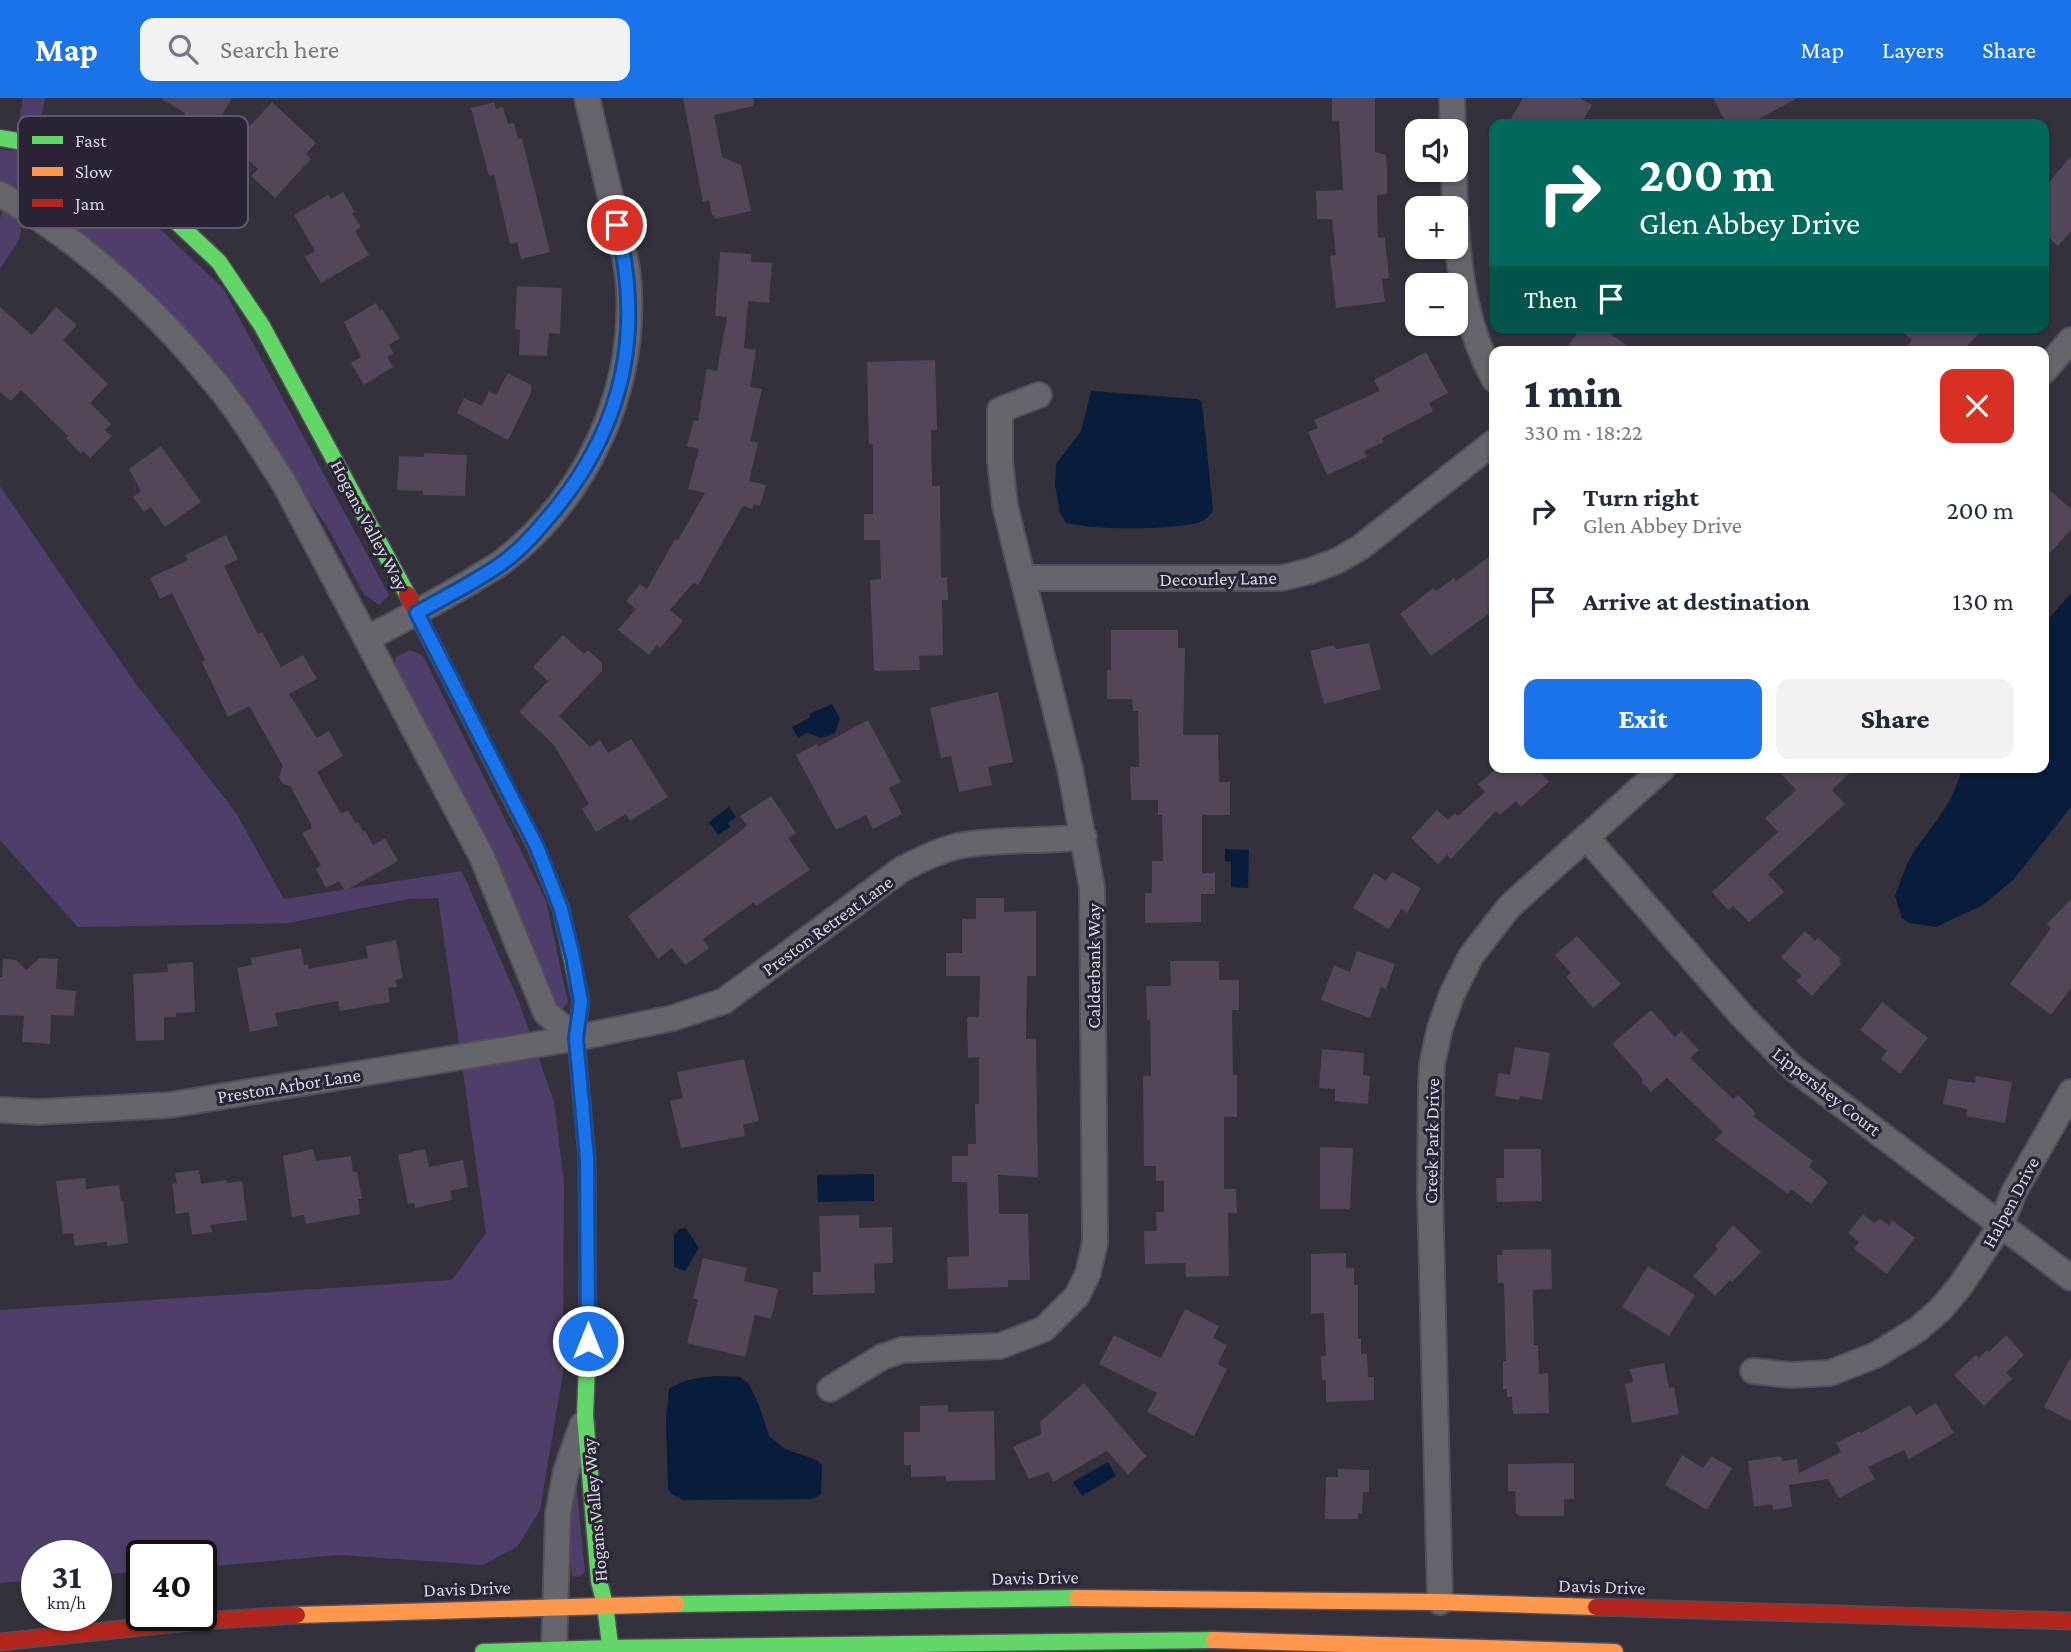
<!DOCTYPE html>
<html lang="en">
<head>
<meta charset="utf-8">
<style>
	:root { --surface:#fff; --page:#f2f2f3; --text:#1f2937; --muted:#747a83; --accent:#1a73e8 }
	body { margin:0; font-family:"Crimson Pro",serif; background:var(--page); color:var(--text); height:100vh; display:flex; flex-direction:column; font-size:26px; white-space:nowrap }
	* { box-sizing:border-box; margin:0 }
	p { font-size:23px; color:var(--muted) }
	.icon { flex:none; width:38px; height:38px; fill:none; stroke:currentColor; stroke-width:2; stroke-linecap:round; stroke-linejoin:round }
	.map { position:relative; flex:1; overflow:hidden }
	.panel { position:absolute; left:1489px; top:248px; width:560px; height:427px; display:flex; flex-direction:column; background:var(--surface); border-radius:14px; box-shadow:0 2px 5px #0004 }
	.panel>* { flex:none }
	.hud { position:absolute; left:1489px; top:21px; width:560px; height:214px; border-radius:14px; box-shadow:0 2px 5px #0004; background:#00695c; color:#fff; overflow:hidden }
	.buttons { position:absolute; left:1405px; top:21px; display:grid; gap:14px }
	.buttons a { display:grid; place-items:center; width:63px; height:63px; border-radius:14px; background:var(--surface); box-shadow:0 2px 5px #0004; font-size:35px }
	.speed { position:absolute; left:21px; top:1442px; display:flex; gap:14px; font-size:35px; font-weight:700; text-align:center }
	.speed>* { display:grid; place-content:center; width:91px; height:91px; border-radius:50%; background:var(--surface); box-shadow:0 2px 5px #0004; line-height:1 }
	.speed small { font-size:18px; font-weight:400 }
	.speed .limit { border:4px solid #111; border-radius:10px; background:#fff; color:#111 }
	.pin { position:absolute; display:grid; place-items:center; width:60px; height:60px; color:#fff; margin:-30px; border:4px solid #fff; border-radius:50%; box-shadow:0 2px 7px #0007 }
	.me { position:absolute; width:77px; margin:-38px; rotate:0deg; stroke-linejoin:round; filter:drop-shadow(0 0 5px #0008) }
	.turn { display:flex; align-items:center; gap:24px; height:147px; padding:0 35px; font-size:32px }
	.turn .icon { width:91px; height:91px; stroke-width:2.5 }
	.turn b { display:block; font-size:49px; line-height:60px }
	.then { display:flex; align-items:center; height:66px; padding:0 35px; background:#0003; gap:14px; font-size:26px }
	.round { display:grid; place-items:center; flex:none; width:74px; height:74px; border-radius:14px; background:var(--page) }
	.overview { display:flex; align-items:center; justify-content:space-between; height:119px; padding:0 35px }
	h1 { font-size:42px; font-weight:800; line-height:52px }
	.action { display:flex; gap:14px; margin-top:auto; padding:14px 35px }
	.action a { flex:1; height:80px; border-radius:14px; background:var(--accent); color:#fff; font-size:28px; font-weight:800; line-height:80px; text-align:center }
	.action a+a { background:var(--page); color:var(--text) }
	ul { padding:0; list-style:none }
	li { display:flex; align-items:center; gap:21px; height:91px; padding:0 35px }
	li div { flex:1 }
	li b { display:block; font-size:26px }
	li em { font-style:normal }
	header { display:flex; align-items:center; gap:42px; box-sizing:border-box; height:98px; padding:0 35px; background:var(--accent); color:#fff }
	header strong { font-size:33px }
	nav { display:flex; gap:38px; margin-inline-start:auto; font-size:24px }
	.search { width:490px; height:63px; background:var(--page); display:flex; align-items:center; gap:18px; box-sizing:border-box; padding:0 24px; border-radius:14px; color:var(--muted); font-size:26px }
	.map>svg:first-child { display:block }
</style>
</head>
<body>
<header>
<strong>Map</strong>
<div class="search"><svg class="icon" aria-label="search" viewBox="0 0 24 24"><circle cx="10" cy="10" r="6"/><path d="M15 15l6 6"/></svg>Search here</div>
<nav><a>Map</a><a>Layers</a><a>Share</a></nav>
</header>
<div class="map">
<svg width="2071" height="1554" viewBox="0 0 2071 1554">
	<rect width="100%" height="100%" fill="#34313c"/>
	<!-- green -->
	<g fill="#4e3f6a">
		<path d="M23 0H45L19 142 0 171V121L6 92 0 88V51L13 53Z"/>
		<path d="M39 59 130 103 223 190 389 497 379 507 364 496 328 430 289 373 28 104Z"/>
		<path d="M0 388 133 582 236 715 284 801 461 773 465 780 519 904 554 1004 564 1085 563 1274 540 1412 518 1448 483 1467 340 1457 201 1469V1458H142V1473L96 1477V1458H37V1482L0 1485V1212L452 1182 486 1135 438 800 408 801 289 825 78 829 0 742Z"/>
		<path d="M410 552 423 558 546 803 568 905 562 911H556L549 900 532 846 507 791 393 571 396 559Z"/>
		<path d="M576 1384 585 1474 579 1479 572 1478 569 1450 570 1388Z"/>
	</g>
	<!-- water -->
	<g fill="#071d3b">
		<path d="M1091 293 1197 301 1202 304 1213 412C1209 419 1205 423 1197 425 1168 432 1095 432 1066 425L1060 415 1055 387 1056 366 1081 333Z"/>
		<path d="M2071 495V709L2013 782 1983 807 1936 829 1909 825 1902 820 1895 798C1901 783 1906 765 1915 752 1936 722 1952 708 1962 670H2044V526Z"/>
		<path d="M832 606 840 620 835 635 822 640 807 635 798 640 792 629 811 619 809 616Z"/>
		<path d="M729 709 736 719 728 725 730 729 718 737 709 724Z"/>
		<path d="M1225 751 1249 752 1248 790 1231 789V764L1225 763Z"/>
		<path d="M874 1076V1103L818 1104 817 1077Z"/>
		<path d="M686 1130 699 1150 685 1173 674 1169V1138L679 1131Z"/>
		<path d="M715 1278 740 1279 749 1286 759 1307 769 1338 785 1351 817 1362 822 1367 821 1397 811 1401 683 1402 672 1396 668 1391 666 1322 669 1291C684 1281 698 1280 715 1278Z"/>
		<path d="M1108 1364 1116 1378 1082 1398 1073 1384Z"/>
	</g>
	<!-- building -->
	<g fill="#524658">
		<path d="M160 0H232L210 37 182 21 185 15Z"/>
		<path d="M683 0H753L754 8 714 17 722 59 741 67 751 113 715 121 714 117 712 118 709 102 703 104Z"/>
		<path d="M1332 0H1375V54L1386 57 1387 68V96L1377 97 1378 140 1385 139 1389 180 1382 181 1385 204 1336 210 1330 158 1336 157 1332 121H1317L1316 93 1343 92 1339 23H1332Z"/>
		<path d="M1523 0H1580L1592 7 1581 26H1508Z"/>
		<path d="M1713 0H1798L1749 26H1727Z"/>
		<path d="M272 4 316 45 306 56 311 61 275 100 251 78 258 71 232 47Z"/>
		<path d="M494 4 496 11 503 9 508 26 514 25 518 41 522 40 550 154 521 161 517 144 510 146 494 77 489 78 471 10Z"/>
		<path d="M2071 58V133L2058 148 2044 135V90Z"/>
		<path d="M343 94 355 114 352 115 361 129 355 133 369 157 321 185 305 159 315 153 294 117 328 97 331 101Z"/>
		<path d="M720 154 751 156V164L772 165 769 205 748 203 744 250 756 252 750 289 762 291 750 343 758 345 749 383 766 387 760 408 754 406 752 411 743 408 698 487 693 485 670 512 683 523 660 550 657 547 649 557 618 532 636 511 626 503 640 486 647 491 675 441 678 442 705 395 688 391 699 351 687 348 694 322 698 323 707 271 717 273 727 219 715 218Z"/>
		<path d="M517 188 562 190 560 236 549 235 547 258 519 257 520 232 515 231Z"/>
		<path d="M376 205 380 213 382 211 400 240 389 247 394 256 387 259 393 269 364 287 351 265 361 259 344 224Z"/>
		<path d="M0 209 32 237 56 209 77 227 63 242 108 286 90 305 111 326 105 332 112 338 90 360 83 353 81 356 66 340 68 338 21 292 11 303 0 294Z"/>
		<path d="M1581 229H1601L1636 254H1564Z"/>
		<path d="M1897 229H1984L1962 254H1902L1912 242Z"/>
		<path d="M1426 254 1448 295 1429 305 1433 313 1382 340 1384 344 1364 353 1367 359 1327 377 1308 334 1318 330 1314 322 1380 293 1374 282Z"/>
		<path d="M935 262 937 332H931L932 388H940L941 480 947 479 948 502H942L943 557 919 558 920 572 874 573 870 482 881 481 880 442H864V416H873V346H869L867 264Z"/>
		<path d="M508 275 531 287V295L508 342 457 315 464 300 482 308 489 293 496 297Z"/>
		<path d="M161 348 201 404 165 429 151 409 144 414 133 399 141 393 129 371Z"/>
		<path d="M424 355 467 357 465 398 423 397V393L397 392 399 358 424 359Z"/>
		<path d="M2044 387 2071 411V431L2044 462Z"/>
		<path d="M226 437 238 461 224 468 252 525 258 536 262 534 281 569 303 557 317 581 289 596 317 640 329 633 343 658 317 674 341 716 348 712 355 725 358 724 363 734 365 733 373 747 385 740 398 763 345 793 339 783 326 790 316 771 321 768 302 735 312 730 310 724 290 688 283 686 279 679 283 668 249 608 228 619 202 564 205 562 172 495 160 501 150 480 188 462 185 457Z"/>
		<path d="M1494 455V512L1431 558 1400 516 1433 490 1436 493 1454 480 1456 483Z"/>
		<path d="M1111 532H1178V550H1185L1183 637H1218L1219 684H1230V717H1202V775H1215V796H1201V824L1145 825V795H1152V763H1163L1162 717H1158V702H1131L1130 669H1139L1138 613H1133L1132 601H1107V572H1111Z"/>
		<path d="M563 537 584 556 588 552 602 565V573L559 618 590 649 600 642 608 655 631 641 668 699 630 723 626 716 596 734 582 711 589 706 554 647 519 614 548 583 533 569Z"/>
		<path d="M1369 545 1381 591 1324 606 1310 553 1334 547 1336 551Z"/>
		<path d="M998 594 1013 664 988 669 992 687 959 694 951 658 941 660 930 610Z"/>
		<path d="M868 622 901 684 889 690 902 716 873 731 866 717 836 732 796 657 817 646 818 649Z"/>
		<path d="M1497 670H1537L1549 684 1521 709 1516 703 1500 717 1496 713 1451 761 1447 757 1438 766 1411 740 1437 712 1448 722 1455 715 1458 718 1485 694 1478 686Z"/>
		<path d="M1776 670H1855L1832 692 1845 706 1768 776 1784 794 1749 824 1733 808 1728 812 1712 794 1778 734 1765 720 1796 692Z"/>
		<path d="M771 698 796 735 788 740 810 772 756 808 754 804 703 841 709 850 685 867 672 850 658 861 628 818 747 728 740 718Z"/>
		<path d="M1392 774 1421 790 1407 815 1401 811 1389 831 1353 810 1374 775 1386 783Z"/>
		<path d="M976 800H1004V814L1036 813V878H1027L1026 941H1036L1038 1079 998 1077 999 1116H1028L1030 1182H1008V1189L948 1191 947 1159 969 1158 967 1084H952V1058H968V1046H976L975 1006H979V959L968 960 967 919H979L980 878H946V855H962V821H976Z"/>
		<path d="M2071 801V890L2051 917 2010 886 2051 830 2047 826Z"/>
		<path d="M1805 833 1815 843 1818 840 1841 861 1839 864 1841 866 1812 898 1796 883 1802 878 1781 859Z"/>
		<path d="M1577 838 1621 886 1593 910 1566 879 1571 875 1555 857Z"/>
		<path d="M396 842 403 880 395 882 397 889 388 890 390 904 340 913 338 903 275 915 278 928 250 934 237 870 252 867 251 860 301 850 304 867 308 866V871L368 860 366 848Z"/>
		<path d="M1357 853 1395 866 1386 891 1381 889 1370 920 1321 902 1334 867 1350 874Z"/>
		<path d="M40 860 58 861 56 891 76 893 74 918 51 917 50 946 22 944 24 918 0 917V879H2L3 861 16 862 26 872Z"/>
		<path d="M1170 863H1219V882H1239V912H1232L1233 977H1237V1019H1224V1091H1236L1237 1115H1228L1229 1178 1186 1179 1185 1165 1145 1166 1144 1133H1157L1156 1114H1164V1083H1156V1068H1144L1143 978H1151L1150 922H1147L1146 888H1171Z"/>
		<path d="M193 864 195 914 176 915V919H164V942L136 943 133 876 168 874 167 866Z"/>
		<path d="M1882 904 1928 940 1900 976 1881 961 1887 953 1860 932Z"/>
		<path d="M1651 912 1675 939 1681 933 1699 952 1690 960 1733 1001 1738 997 1756 1015 1753 1018 1813 1063 1809 1069 1828 1084 1811 1106 1791 1091 1788 1096 1715 1042 1723 1034 1667 980 1651 994 1642 984V980L1612 946Z"/>
		<path d="M1515 949 1550 955 1542 1002 1520 998 1519 1002 1495 998 1499 975 1510 977Z"/>
		<path d="M1322 951 1364 955 1363 977 1370 978 1368 1006 1335 1003V991L1319 990Z"/>
		<path d="M744 961 759 1023 743 1027 745 1038 681 1050 670 1003 683 1000 677 974Z"/>
		<path d="M1976 978 2012 984 2005 1025 1966 1018 1967 1011 1943 1006 1948 981 1975 985Z"/>
		<path d="M1320 1049 1353 1050 1350 1111H1320Z"/>
		<path d="M313 1051 316 1063 351 1058 353 1074H357L362 1101H358L360 1116 306 1126 304 1117 292 1119 283 1058Z"/>
		<path d="M425 1051 429 1069 463 1062 468 1089 450 1093 452 1102 415 1110 414 1105 408 1106 398 1057Z"/>
		<path d="M1504 1051H1541L1542 1103 1497 1104 1496 1080H1504Z"/>
		<path d="M199 1072 201 1086 226 1082 227 1085 242 1083 247 1122 210 1127 212 1134 192 1137 189 1114 176 1116 172 1086 177 1085 175 1075Z"/>
		<path d="M85 1080 86 1091 119 1087 121 1103H123L128 1145 107 1148V1144L75 1148 73 1135 63 1136 56 1083Z"/>
		<path d="M1863 1116 1874 1125 1880 1121 1889 1127 1892 1122 1915 1140 1887 1176 1854 1151 1859 1144 1848 1135Z"/>
		<path d="M859 1117V1130L892 1129 893 1165 874 1166 875 1195 813 1197V1174H821L819 1118Z"/>
		<path d="M1733 1127 1761 1154 1732 1184 1730 1182 1715 1198 1693 1178 1718 1151 1715 1148Z"/>
		<path d="M1551 1151 1552 1191 1533 1192 1534 1247H1538L1539 1276 1548 1275 1549 1315 1513 1316 1512 1299H1507V1291H1503V1263H1506L1504 1185H1498L1497 1157H1502V1152Z"/>
		<path d="M1346 1155V1170H1354V1187H1358V1241H1361V1256H1367L1368 1279H1374V1302L1326 1304V1282H1322L1321 1258H1326L1324 1215 1311 1216V1156Z"/>
		<path d="M703 1160 747 1170 744 1183 778 1191 771 1221 755 1217 745 1259 687 1245 698 1202 693 1200Z"/>
		<path d="M1648 1168 1695 1197 1669 1238 1622 1209Z"/>
		<path d="M1185 1211 1219 1228 1213 1240 1227 1247 1218 1266 1227 1271 1194 1338 1147 1314 1157 1295 1099 1266 1114 1237 1161 1260Z"/>
		<path d="M2006 1237 2024 1257 2006 1275 2012 1281 1984 1308 1954 1277 1976 1257 1979 1260 1987 1252 1989 1254Z"/>
		<path d="M2071 1259V1323L2044 1309Z"/>
		<path d="M1664 1265 1669 1290 1674 1289 1679 1316 1632 1325 1625 1286 1633 1284 1630 1271Z"/>
		<path d="M1084 1285 1146 1358 1128 1377 1107 1353 1053 1384 1049 1374 1029 1381 1013 1349 1041 1336 1040 1324Z"/>
		<path d="M1936 1305 1954 1335 1909 1361 1904 1352 1868 1369 1875 1381 1839 1400 1828 1381 1789 1387 1792 1409 1773 1412 1772 1406 1754 1409 1748 1363 1781 1358 1782 1363 1797 1361 1799 1375 1841 1354 1836 1345 1860 1333 1861 1335 1910 1307 1916 1317Z"/>
		<path d="M948 1307V1314L994 1313 995 1382 946 1383V1378L911 1379V1367H904V1334H920V1308Z"/>
		<path d="M1682 1357 1703 1370 1711 1358 1732 1370 1707 1412 1665 1387Z"/>
		<path d="M1574 1365V1401H1564V1418H1519V1416H1516L1515 1393H1508V1366Z"/>
		<path d="M1338 1371 1369 1372V1394H1363L1362 1416 1358 1415V1421H1325L1326 1379H1338Z"/>
	</g>
	<g fill="none" stroke-linecap="round" stroke-linejoin="round">
		<defs>
			<g id="street">
				<path d="M1452 0 1453 33"/>
				<path d="M1454 72 1455 110"/>
				<path d="M0 96C80 142 149 205 208 276 237 309 260 348 284 385L482 759 546 915 576 940"/>
				<path d="M1456 123C1459 178 1467 232 1494 281"/>
				<path d="M2044 273 2071 242"/>
				<path d="M1024 480H1282L1310 473 1337 463 1361 449 1494 344"/>
				<path d="M368 540C403 522 436 504 470 484 482 476 495 470 506 461 587 397 634 295 629 192 628 165 620 139 614 114 605 76 596 38 587 0"/>
				<path d="M1587 740 1742 918 1793 970 2071 1180"/>
				<path d="M0 1012 39 1014 170 1007 576 940 673 920 724 903 902 771C920 762 938 753 958 748 999 740 1043 744 1084 739"/>
				<path d="M1753 1273 1791 1277 1830 1275 1876 1257 1918 1231 1941 1211 1961 1187 2001 1127 2014 1094 2071 994"/>
				<path d="M830 1291 882 1259 902 1252 1000 1248 1044 1231 1077 1198 1088 1175 1095 1145 1092 790 1070 671 1005 408 1000 363V312L1039 297"/>
				<path d="M1440 1504 1430 1092 1431 989 1432 966 1440 930 1452 896 1471 858 1509 809 1663 670"/>
				<path d="M554 1554 558 1415 566 1373 582 1327"/>
			</g>
			<g id="fast">
				<path d="M0 40 35 46 105 74 166 114 219 164 262 228 407 496"/>
				<path d="M569 847 581 903 576 940 587 1060 588 1243 585 1317 599 1483 605 1507 611 1554"/>
				<path d="M676 1506 1077 1500"/>
				<path d="M483 1554 610 1550 1214 1542"/>
			</g>
			<g id="slow">
				<path d="M1077 1500 1440 1504 1596 1509"/>
				<path d="M297 1517 676 1506"/>
				<path d="M1214 1542 1615 1554"/>
			</g>
			<g id="jam">
				<path d="M407 496 536 749 561 811 569 847"/>
				<path d="M1596 1509 2071 1523"/>
				<path d="M0 1544 199 1523 297 1517"/>
			</g>
		</defs>
		<!-- street casing -->
		<use href="#street" stroke="#524f58" stroke-width="28"/>
		<!-- fast casing -->
		<use href="#fast" stroke="#524f58" stroke-width="19"/>
		<!-- slow casing -->
		<use href="#slow" stroke="#524f58" stroke-width="19"/>
		<!-- jam casing -->
		<use href="#jam" stroke="#524f58" stroke-width="19"/>
		<!-- street -->
		<use href="#street" stroke="#67656c" stroke-width="24"/>
		<!-- fast -->
		<use href="#fast" stroke="#63d668" stroke-width="16"/>
		<!-- slow -->
		<use href="#slow" stroke="#ff974d" stroke-width="16"/>
		<!-- jam -->
		<use href="#jam" stroke="#b3261e" stroke-width="16"/>
	</g>
	<g fill="none" stroke-linecap="round" stroke-linejoin="round">
		<defs>
			<path id="route" d="M588 1243 587 1060 576 940 581 903 573 859 561 811 537 749 417 515C446 498 478 483 505 463 525 448 541 428 557 409 625 324 643 232 617 127"/>
		</defs>
		<!-- route casing -->
		<use href="#route" stroke="#114b97" stroke-width="18"/>
		<!-- route -->
		<use href="#route" stroke="#1a73e8" stroke-width="12"/>
	</g>
	<g text-anchor="middle" stroke-width="6" stroke-linejoin="round" paint-order="stroke">
		<!-- street labels -->
		<g font-size="19" fill="#d9d5e2" stroke="#292335">
			<text transform="translate(370 427) rotate(62)" y="7">Hogans Valley Way</text>
			<text transform="translate(1218 480) rotate(-1)" y="7">Decourley Lane</text>
			<text transform="translate(827 827) rotate(-36)" y="7">Preston Retreat Lane</text>
			<text transform="translate(1093 868) rotate(-90)" y="7">Calderbank Way</text>
			<text transform="translate(289 987) rotate(-9)" y="7">Preston Arbor Lane</text>
			<text transform="translate(1827 993) rotate(38)" y="7">Lippershey Court</text>
			<text transform="translate(1431 1043) rotate(-89)" y="7">Creek Park Drive</text>
			<text transform="translate(2010 1104) rotate(-62)" y="7">Halpen Drive</text>
			<text transform="translate(594 1412) rotate(-95)" y="7">Hogans Valley Way</text>
			<text transform="translate(1035 1479) rotate(-1)" y="7">Davis Drive</text>
			<text transform="translate(1602 1488) rotate(2)" y="7">Davis Drive</text>
			<text transform="translate(467 1490) rotate(-2)" y="7">Davis Drive</text>
		</g>
	</g>
	<!-- legend -->
	<rect x="18" y="18" width="230" height="112" rx="10" fill="#292335" stroke="#5e5869" stroke-width="2"/>
	<rect x="32" y="38" width="31" height="8" fill="#63d668"/>
	<rect x="32" y="69" width="31" height="9" fill="#ff974d"/>
	<rect x="32" y="101" width="31" height="8" fill="#b3261e"/>
	<g font-size="19" fill="#d9d5e2">
		<text x="75" y="49">Fast</text>
		<text x="75" y="80">Slow</text>
		<text x="75" y="112">Jam</text>
	</g>
</svg>
<div class="buttons">
<a><svg class="icon" aria-label="sound" viewBox="0 0 24 24"><path d="M4 9h4l5-4v14l-5-4H4zM17 9q2 3 0 6"/></svg></a>
<a>+</a>
<a>−</a>
</div>
<div class="speed"><div>31<small>km/h</small></div><div class="limit">40</div></div>
<div class="pin" style="left:617px;top:127px;background:#d93025"><svg class="icon" aria-label="arrive" viewBox="0 0 24 24"><path d="M6 21V4h12l-3 4 3 4H6"/></svg></div>
<svg class="me" style="left:588px;top:1243px" viewBox="-20 -20 40 40"><circle r="17" fill="#1a73e8" stroke="#fff" stroke-width="3"/><path d="M0-11L8 9 0 5-8 9z" fill="#fff"/></svg>
<div class="hud">
<div class="turn"><svg class="icon" aria-label="right" viewBox="0 0 24 24"><path d="M7 20v-9h11M14 6l5 5-5 5"/></svg><div><b>200 m</b>Glen Abbey Drive</div></div>
<div class="then">Then<svg class="icon" aria-label="arrive" viewBox="0 0 24 24"><path d="M6 21V4h12l-3 4 3 4H6"/></svg></div>
</div>
<section class="panel">
<div class="overview"><div><h1>1 min</h1><p>330 m · 18:22</p></div><a class="round" style="background:#d93025;color:#fff"><svg class="icon" aria-label="close" viewBox="0 0 24 24"><path d="M6 6l12 12M18 6L6 18"/></svg></a></div>
<ul>
<li><svg class="icon" aria-label="right" viewBox="0 0 24 24"><path d="M7 20v-9h11M14 6l5 5-5 5"/></svg><div><b>Turn right</b><p>Glen Abbey Drive</p></div><em>200 m</em></li>
<li><svg class="icon" aria-label="arrive" viewBox="0 0 24 24"><path d="M6 21V4h12l-3 4 3 4H6"/></svg><div><b>Arrive at destination</b></div><em>130 m</em></li>
</ul>
<div class="action"><a>Exit</a><a>Share</a></div>
</section>
</div>
</body>
</html>
